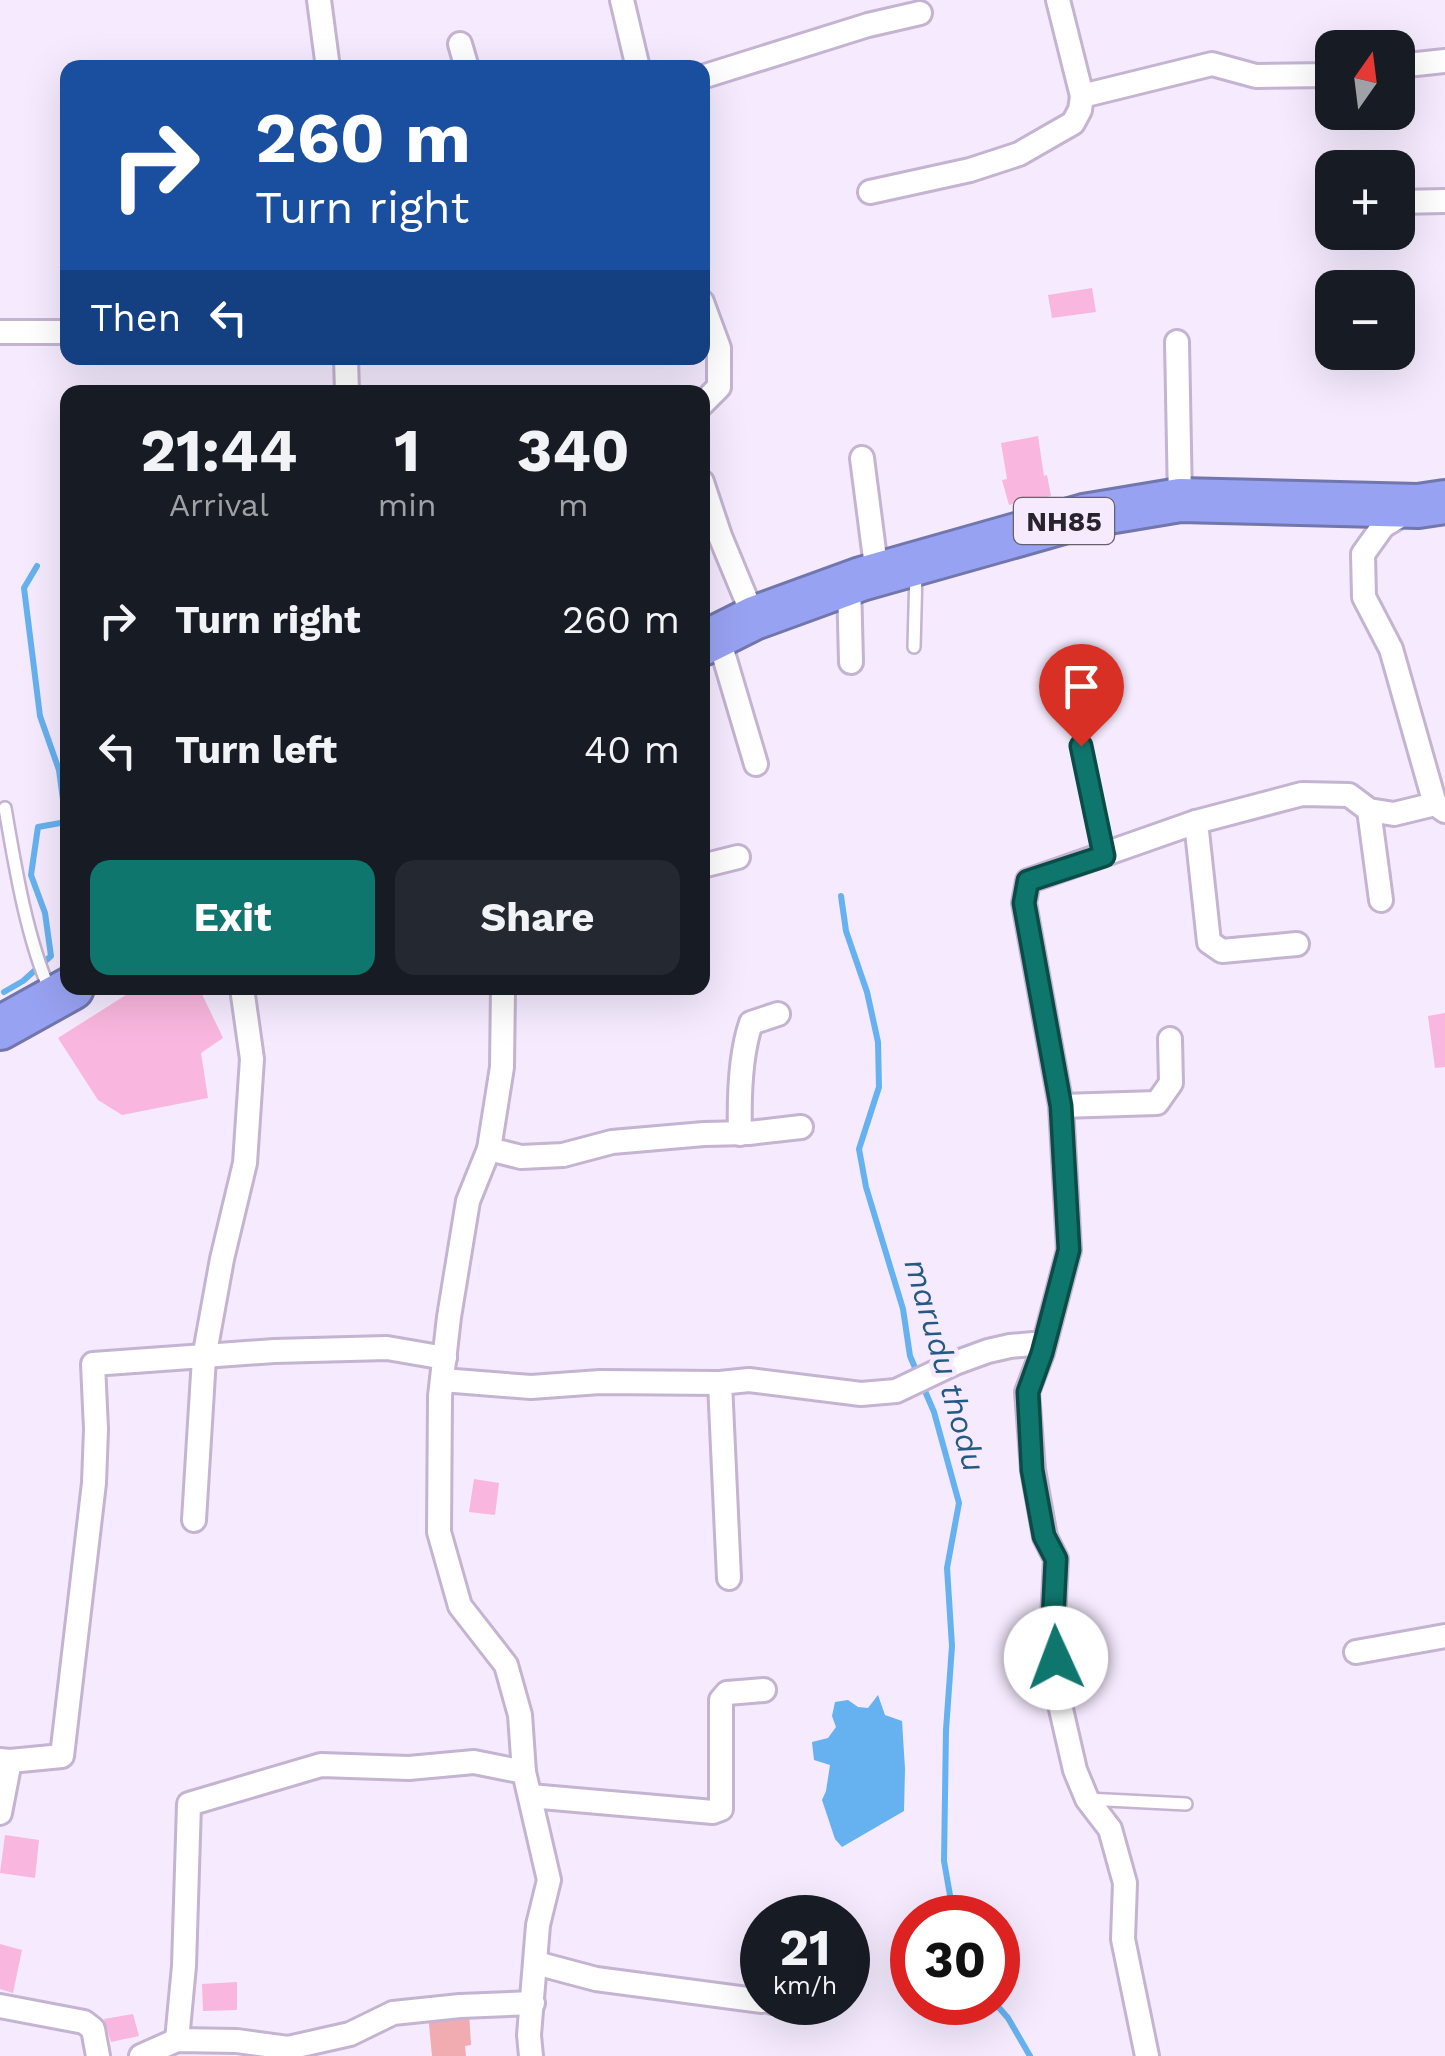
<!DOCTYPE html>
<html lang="en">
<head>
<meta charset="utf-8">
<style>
	:root { --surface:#171b24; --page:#242831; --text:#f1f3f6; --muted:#9ea1a6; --accent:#0f766e }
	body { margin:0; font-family:"Work Sans",sans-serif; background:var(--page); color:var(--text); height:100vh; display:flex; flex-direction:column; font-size:38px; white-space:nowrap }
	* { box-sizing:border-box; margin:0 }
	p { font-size:32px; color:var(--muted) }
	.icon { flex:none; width:55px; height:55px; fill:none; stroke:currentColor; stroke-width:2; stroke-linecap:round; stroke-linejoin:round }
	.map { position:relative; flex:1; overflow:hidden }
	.side { position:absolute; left:60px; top:385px; width:650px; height:610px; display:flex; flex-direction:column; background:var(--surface); border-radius:20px; box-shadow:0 10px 40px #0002 }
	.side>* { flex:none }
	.banner { position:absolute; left:60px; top:60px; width:650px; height:305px; border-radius:20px; box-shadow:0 10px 40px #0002; background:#1a4fa0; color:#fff; overflow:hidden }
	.needle { width:65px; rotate:14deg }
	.buttons { position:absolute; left:1315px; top:30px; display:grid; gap:20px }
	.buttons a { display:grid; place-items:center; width:100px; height:100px; border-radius:20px; background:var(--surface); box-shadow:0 10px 40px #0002; font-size:50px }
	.speed { position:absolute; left:740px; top:1895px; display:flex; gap:20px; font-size:50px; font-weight:700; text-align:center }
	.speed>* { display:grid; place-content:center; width:130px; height:130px; border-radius:50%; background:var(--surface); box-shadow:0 10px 40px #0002; line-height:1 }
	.speed small { font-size:25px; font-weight:400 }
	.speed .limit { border:15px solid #d22; background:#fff; color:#111 }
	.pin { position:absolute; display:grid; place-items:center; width:85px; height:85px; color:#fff; margin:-102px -42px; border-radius:50% 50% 50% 0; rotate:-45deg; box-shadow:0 0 10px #0007 }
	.pin .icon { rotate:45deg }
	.me { position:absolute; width:110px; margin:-55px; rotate:358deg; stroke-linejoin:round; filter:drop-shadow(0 0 8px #0008) }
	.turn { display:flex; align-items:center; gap:35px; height:210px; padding:0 30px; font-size:45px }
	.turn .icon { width:130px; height:130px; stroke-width:2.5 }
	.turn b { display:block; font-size:70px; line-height:85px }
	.then { display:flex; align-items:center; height:95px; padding:0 30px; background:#0003; gap:20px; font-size:38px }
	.eta { display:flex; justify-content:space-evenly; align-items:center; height:170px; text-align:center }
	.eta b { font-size:60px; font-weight:700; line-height:70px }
	.cta { display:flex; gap:20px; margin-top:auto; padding:20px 30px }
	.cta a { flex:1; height:115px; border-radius:20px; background:var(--accent); color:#fff; font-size:40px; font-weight:700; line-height:115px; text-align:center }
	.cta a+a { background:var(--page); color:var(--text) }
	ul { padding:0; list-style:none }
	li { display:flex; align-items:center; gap:30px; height:130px; padding:0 30px }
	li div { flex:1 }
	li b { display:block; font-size:38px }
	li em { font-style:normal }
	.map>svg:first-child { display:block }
</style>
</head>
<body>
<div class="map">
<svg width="1445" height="2056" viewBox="0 0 1445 2056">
	<rect width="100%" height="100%" fill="#f5eafe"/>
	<!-- green -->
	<path fill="#f1acb1" d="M469 2011 471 2045 465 2046 466 2056H432L428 2014Z"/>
	<!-- water -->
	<path fill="#66b1ef" d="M878 1695 885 1715 902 1721 905 1769 904 1811 842 1847 835 1839 822 1800 826 1791 830 1765 814 1760 812 1742 828 1738 836 1727 832 1716 835 1702 848 1700 858 1707 868 1708Z"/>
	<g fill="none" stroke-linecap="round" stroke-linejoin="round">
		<!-- stream -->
		<g stroke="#66b1ef" stroke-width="6">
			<path d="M841 896 846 931 867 992 878 1042 879 1087 859 1149 866 1187 903 1309 910 1356 934 1412 959 1503 947 1568 952 1646 946 1730 944 1861 954 1918"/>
			<path d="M4 992 23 981 51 956 45 913 31 875 38 827 66 822 59 770 40 716 24 588 37 566"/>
			<path d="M994 2002 1008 2018 1030 2056"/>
		</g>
	</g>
	<!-- building -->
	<g fill="#f9b6de">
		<path d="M1092 288 1096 312 1052 318 1048 295Z"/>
		<path d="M1038 436 1044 476 1047 475 1051 496 1009 505 1002 480 1007 479 1001 443Z"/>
		<path d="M137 988H199L223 1038 201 1053 208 1098 122 1115 98 1100 58 1038Z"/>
		<path d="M1445 1013V1067L1435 1068 1428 1016Z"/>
		<path d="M474 1479 499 1483 495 1515 469 1512Z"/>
		<path d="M5 1835 39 1840 35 1878 0 1873Z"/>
		<path d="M0 1944 22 1950 13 1993 0 1989Z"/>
		<path d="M237 1982V2010L203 2011 202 1984Z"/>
		<path d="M133 2014 139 2036 111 2042 104 2019Z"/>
	</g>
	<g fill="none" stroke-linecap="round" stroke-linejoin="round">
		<defs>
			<g id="lane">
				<path d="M914 647 916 572"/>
				<path d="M1081 747 1105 856"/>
				<path d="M5 808C15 867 27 940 51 993"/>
				<path d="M1087 1799 1186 1804"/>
			</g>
			<g id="street">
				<path d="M319 0 328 68"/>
				<path d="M622 0 638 68"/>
				<path d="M1058 0 1082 96"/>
				<path d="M460 44 467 68"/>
				<path d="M1398 66 1445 61"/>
				<path d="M702 77 868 25 920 13"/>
				<path d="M870 192 970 170 1019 154 1073 123 1080 110 1082 96 1212 64 1256 76 1332 75"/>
				<path d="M1398 202 1445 201"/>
				<path d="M702 302 719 348V387L702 404"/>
				<path d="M0 332H68"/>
				<path d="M1177 342 1180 500"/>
				<path d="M346 358 347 392"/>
				<path d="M862 458 877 574"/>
				<path d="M702 482 720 536 754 618"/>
				<path d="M1407 512 1383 526 1363 554 1364 597 1391 649 1435 804 1445 811"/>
				<path d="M849 583 851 662"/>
				<path d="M718 636 756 764"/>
				<path d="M1369 810 1381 900"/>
				<path d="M1196 822 1209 942 1222 951 1297 944"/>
				<path d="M702 866 738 857"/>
				<path d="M503 988 502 1067 489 1149 468 1201 449 1317 440 1396 439 1532 460 1606 506 1665 520 1715 524 1772 549 1880 538 1925 529 2035 531 2056"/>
				<path d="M1061 1106 1157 1103 1171 1083 1170 1039"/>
				<path d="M740 1134C739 1099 740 1055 751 1023L778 1014"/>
				<path d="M489 1149 521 1157 563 1155 612 1142 704 1134 749 1133 801 1127"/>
				<path d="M442 1380 531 1387 600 1382 720 1383"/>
				<path d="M194 1520 204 1358 222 1259 245 1163 252 1059 242 988"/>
				<path d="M729 1578 720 1383 749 1380 861 1394 896 1391 955 1363 988 1351 1010 1346 1044 1343"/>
				<path d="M1356 1652 1445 1636"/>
				<path d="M0 1760 10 1761 0 1813"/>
				<path d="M10 1761 62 1756 94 1483 96 1429 93 1364 274 1351 387 1348 445 1358"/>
				<path d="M530 1796 713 1812 721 1809V1700L727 1693 764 1690"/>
				<path d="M536 1963 596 1979 762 2001"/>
				<path d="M772 2002H788"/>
				<path d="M0 2006 84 2022 93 2029 98 2056"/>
				<path d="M177 2040 184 1966 189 1804 321 1765 409 1768 474 1762 524 1772"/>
				<path d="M141 2056 177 2040 237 2041 288 2048 350 2034 393 2013 460 2006 533 2003"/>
				<path d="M1147 2056 1123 1939 1125 1883 1110 1829 1087 1799 1075 1770 1058 1696 1053 1620 1056 1559 1045 1537 1033 1470 1027 1392 1042 1353 1069 1250 1061 1106 1024 903 1028 881 1196 822 1302 794 1349 795 1369 810 1394 814 1435 804"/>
			</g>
			<g id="highway">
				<path d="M702 644 754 618 861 579 1084 516 1180 500 1418 506 1445 502"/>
				<path d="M0 1028 72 988"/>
			</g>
		</defs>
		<!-- lane casing -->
		<use href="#lane" stroke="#c4b3d1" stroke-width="16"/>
		<!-- street casing -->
		<use href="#street" stroke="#c4b3d1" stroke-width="28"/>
		<!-- highway casing -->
		<use href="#highway" stroke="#7176ad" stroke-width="48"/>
		<!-- lane -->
		<use href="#lane" stroke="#fff" stroke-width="11"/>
		<!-- street -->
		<use href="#street" stroke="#fff" stroke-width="22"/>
		<!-- highway -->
		<use href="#highway" stroke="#98a2f2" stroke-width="42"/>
	</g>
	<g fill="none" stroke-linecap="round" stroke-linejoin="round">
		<defs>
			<path id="route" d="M1056 1658 1053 1620 1056 1559 1044 1536 1032 1470 1028 1392 1042 1353 1069 1250 1061 1106 1024 903 1028 881 1104 856 1081 746"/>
		</defs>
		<!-- route casing -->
		<use href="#route" stroke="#0a4d48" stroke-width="25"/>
		<!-- route -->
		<use href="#route" stroke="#0f766e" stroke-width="18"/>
	</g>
	<g text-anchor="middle" stroke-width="9" stroke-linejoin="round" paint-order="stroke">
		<!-- shield labels -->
		<rect fill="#f5eafe" stroke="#665f6c" stroke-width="2.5" x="1014" y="498" width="100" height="46" rx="8"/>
		<g font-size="28" font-weight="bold" fill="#29232e">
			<text x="1064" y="531">NH85</text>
		</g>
		<!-- water labels -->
		<g font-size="32" font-style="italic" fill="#245983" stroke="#f5eafe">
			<text transform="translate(945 1365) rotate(74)" y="11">marudu thodu</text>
		</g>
	</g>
</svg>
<div class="buttons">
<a><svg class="needle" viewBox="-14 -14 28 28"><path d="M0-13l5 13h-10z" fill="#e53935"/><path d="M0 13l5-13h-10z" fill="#9ea1a6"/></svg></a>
<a>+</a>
<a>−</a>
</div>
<div class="speed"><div>21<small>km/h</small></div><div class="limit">30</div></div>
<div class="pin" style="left:1081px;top:746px;background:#d93025"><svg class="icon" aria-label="arrive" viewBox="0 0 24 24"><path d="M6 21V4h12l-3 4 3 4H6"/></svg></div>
<svg class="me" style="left:1056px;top:1658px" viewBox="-20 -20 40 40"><circle r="19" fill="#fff"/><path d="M0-13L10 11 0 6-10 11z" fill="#0f766e"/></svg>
<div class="banner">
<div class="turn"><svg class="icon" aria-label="right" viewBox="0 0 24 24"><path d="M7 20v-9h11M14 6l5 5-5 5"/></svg><div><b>260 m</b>Turn right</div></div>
<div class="then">Then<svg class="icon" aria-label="left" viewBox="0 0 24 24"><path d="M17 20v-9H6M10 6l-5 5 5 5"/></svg></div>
</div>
<section class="side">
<div class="eta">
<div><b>21:44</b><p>Arrival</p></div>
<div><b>1</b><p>min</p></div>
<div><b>340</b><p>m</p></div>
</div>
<ul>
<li><svg class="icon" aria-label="right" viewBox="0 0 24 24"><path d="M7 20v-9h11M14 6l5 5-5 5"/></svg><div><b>Turn right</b></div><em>260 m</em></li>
<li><svg class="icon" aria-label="left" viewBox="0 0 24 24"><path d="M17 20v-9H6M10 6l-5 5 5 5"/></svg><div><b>Turn left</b></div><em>40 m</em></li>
</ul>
<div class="cta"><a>Exit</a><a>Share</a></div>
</section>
</div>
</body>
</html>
